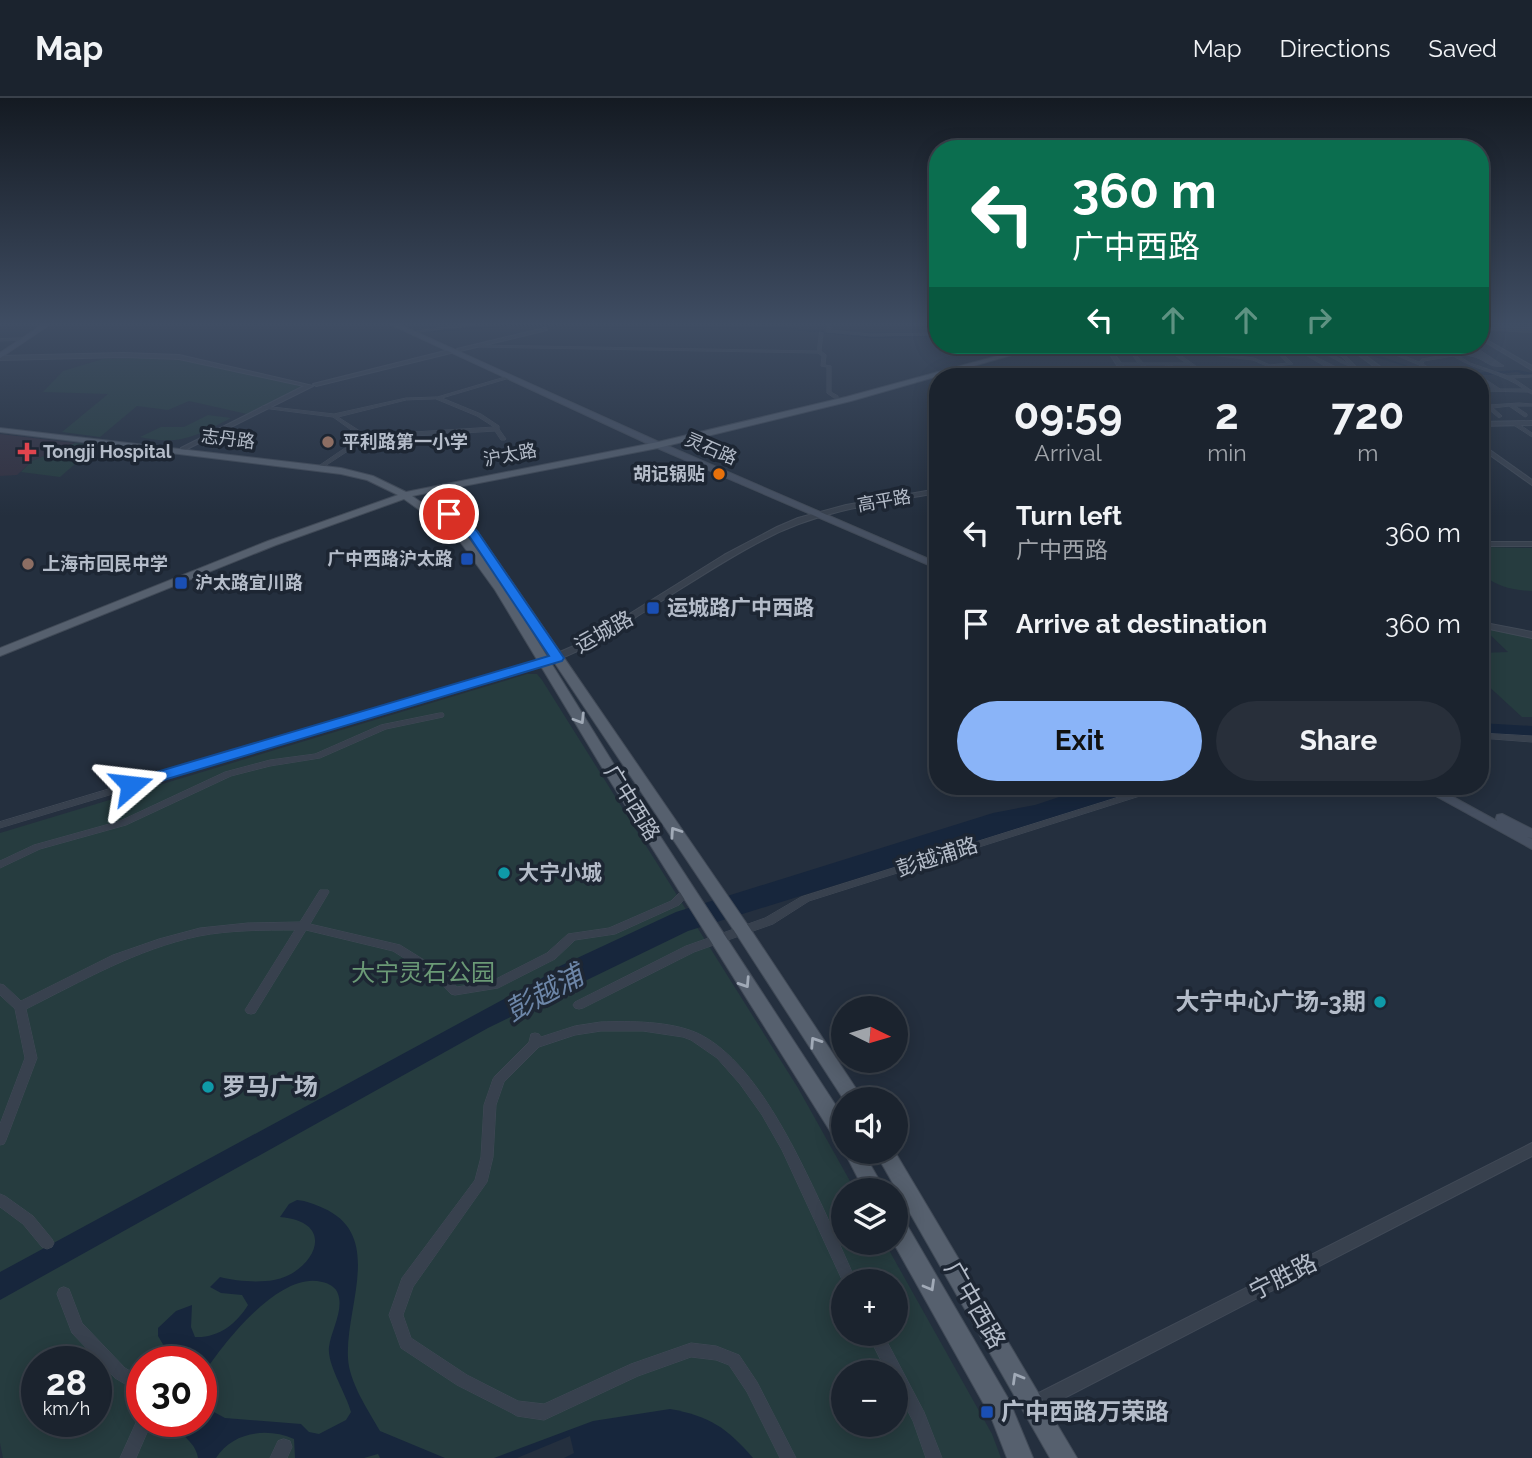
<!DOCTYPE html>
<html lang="en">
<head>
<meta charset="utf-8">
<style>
	:root { --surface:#1b232e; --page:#282f3a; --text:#f1f3f6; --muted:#a0a4aa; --line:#39404a; --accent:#8ab4f8 }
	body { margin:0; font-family:Raleway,"Noto Sans SC",sans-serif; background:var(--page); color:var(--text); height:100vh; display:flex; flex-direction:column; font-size:26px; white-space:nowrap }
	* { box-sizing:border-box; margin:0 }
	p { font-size:23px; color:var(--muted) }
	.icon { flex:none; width:38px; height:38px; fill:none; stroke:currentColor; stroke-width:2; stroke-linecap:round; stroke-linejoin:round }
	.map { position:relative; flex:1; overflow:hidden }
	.side { position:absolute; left:929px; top:270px; width:560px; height:427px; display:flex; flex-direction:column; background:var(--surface); border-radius:28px; box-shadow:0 4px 18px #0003,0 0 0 2px var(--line) }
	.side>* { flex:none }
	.banner { position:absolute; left:929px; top:42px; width:560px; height:214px; border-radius:28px; box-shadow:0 4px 18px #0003,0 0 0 2px var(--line); background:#0b6e4f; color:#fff; overflow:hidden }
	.needle { width:46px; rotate:95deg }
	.tools { position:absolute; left:831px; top:898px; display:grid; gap:14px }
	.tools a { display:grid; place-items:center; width:77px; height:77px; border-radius:50%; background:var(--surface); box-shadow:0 4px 18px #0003,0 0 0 2px var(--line); font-size:35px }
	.speed { position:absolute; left:21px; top:1248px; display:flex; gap:14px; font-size:35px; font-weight:700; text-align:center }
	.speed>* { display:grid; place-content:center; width:91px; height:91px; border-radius:50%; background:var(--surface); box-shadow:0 4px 18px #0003,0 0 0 2px var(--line); line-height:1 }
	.speed small { font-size:18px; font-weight:400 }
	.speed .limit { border:10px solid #d22; background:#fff; color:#111 }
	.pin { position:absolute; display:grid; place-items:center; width:60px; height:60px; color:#fff; margin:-30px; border:4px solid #fff; border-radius:50%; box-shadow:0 2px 7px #0007 }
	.me { position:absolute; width:77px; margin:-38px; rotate:73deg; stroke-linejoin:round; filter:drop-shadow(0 0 5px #0008) }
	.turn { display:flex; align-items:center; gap:24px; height:147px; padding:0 28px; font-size:32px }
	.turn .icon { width:91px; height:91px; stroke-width:2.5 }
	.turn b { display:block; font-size:49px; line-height:60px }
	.lanes { display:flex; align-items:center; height:66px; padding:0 28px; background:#0003; justify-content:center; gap:35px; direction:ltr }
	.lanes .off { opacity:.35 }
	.eta { display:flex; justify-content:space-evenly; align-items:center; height:119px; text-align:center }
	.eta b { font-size:42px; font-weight:700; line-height:49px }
	.button { display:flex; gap:14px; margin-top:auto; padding:14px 28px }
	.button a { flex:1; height:80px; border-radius:42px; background:var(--accent); color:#111; font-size:28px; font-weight:700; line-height:80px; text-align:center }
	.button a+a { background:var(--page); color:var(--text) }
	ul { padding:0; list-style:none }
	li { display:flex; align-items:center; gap:21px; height:91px; padding:0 28px }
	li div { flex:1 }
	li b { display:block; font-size:26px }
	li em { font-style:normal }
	header { display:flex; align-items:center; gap:42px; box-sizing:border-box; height:98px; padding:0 35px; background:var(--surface); border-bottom:2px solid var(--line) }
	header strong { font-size:33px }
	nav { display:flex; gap:38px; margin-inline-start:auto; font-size:24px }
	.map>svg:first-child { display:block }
</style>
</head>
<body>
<header>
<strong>Map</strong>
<nav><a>Map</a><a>Directions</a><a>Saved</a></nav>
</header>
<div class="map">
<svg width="1532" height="1360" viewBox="0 0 1532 1360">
	<rect width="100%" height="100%" fill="#242f3e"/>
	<!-- medical -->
	<path fill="#32303f" d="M0 336 75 345 32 363 17 377 0 378Z"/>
	<!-- green -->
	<g fill="#263c3f" fill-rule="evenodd">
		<path d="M143 260 194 263 304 289 247 316 189 303 168 312 137 308 100 339 62 334 108 296 43 294 63 273 103 261Z"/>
		<path d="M208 317 231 320C196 338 180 348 140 339L161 329H184Z"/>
		<path d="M75 345 97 347 60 379 21 374 32 363Z"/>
		<path d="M1481 449 1532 450V493C1511 492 1497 489 1481 475Z"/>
		<path d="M1482 529 1532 540V619H1522L1484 584 1481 577 1480 555 1508 554Z"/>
		<path d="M527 576H537L542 582 798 990 855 1092H844V1144L885 1145 992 1336 1001 1360H3L0 1345V735ZM844 1183H896V1236H844ZM37 1264H96V1323H37ZM142 1264H201V1323H142ZM844 1274H896V1326H844Z"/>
	</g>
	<!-- water -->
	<g fill="#17263c">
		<path d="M1196 247 1262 251 1342 249 1365 252 1418 272 1470 275 1518 272 1532 275V280L1517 274 1490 277 1431 276 1352 252 1255 253Z"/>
		<path d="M1480 625 1532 628V640L1481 637Z"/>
		<path d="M1070 688H1154L688 833 488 930 0 1202V1174L539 882 560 868 676 814 993 715 1035 707 1071 695Z"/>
		<path d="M297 1102C307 1103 314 1106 323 1110 385 1137 345 1209 348 1260 349 1284 368 1312 380 1333L445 1360H380L378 1356 364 1360H295L294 1341C267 1329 232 1334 216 1360H198C196 1344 180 1338 174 1323H201V1307L225 1320 301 1326 309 1334 319 1336 346 1322 351 1314C346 1295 327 1267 329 1249 331 1233 344 1212 338 1196 336 1189 328 1185 322 1184 279 1172 220 1249 201 1280V1264L173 1263 158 1238V1230L176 1213 192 1207 191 1229 195 1239C219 1240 236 1226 248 1207L242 1197 221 1195 210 1189 220 1179C235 1183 258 1185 274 1182 313 1175 340 1124 280 1119L289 1106Z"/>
		<path d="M670 1311C710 1318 727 1330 753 1360H494L593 1323Z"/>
	</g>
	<!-- pier -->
	<path fill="#242f3e" d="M570 1338 574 1355 564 1360H517Z"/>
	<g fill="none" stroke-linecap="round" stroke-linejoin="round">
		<!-- stream -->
		<path stroke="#17263c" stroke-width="2" d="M423 234 503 228 783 230 869 239 938 238"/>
		<defs>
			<g id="minor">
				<path d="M461 227H475L419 234 417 233Z"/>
				<path d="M828 227H832L830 232 871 236 938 235V237L871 238 827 234Z"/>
				<path d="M820 234 823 235 821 253 826 257 825 267 831 268V294L838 298V300H834L827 295V269L821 268 822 258 818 255 476 249 474 248 476 247 817 253Z"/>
				<path d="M28 240 26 242 0 243V241Z"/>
				<path d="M1128 247 1143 265H1186L1162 248 1166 247 1210 278H1205L1190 267H1171L1187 278H1182L1165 267H1145L1153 278H1149L1141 267H1116L1118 265H1138L1126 248Z"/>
				<path d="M1205 247H1209L1210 253 1213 255 1254 260 1270 267 1287 265 1270 247H1274L1293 266 1269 269 1253 262 1212 257 1206 255Z"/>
				<path d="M1373 247H1378L1419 264 1422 261 1450 256 1440 250 1398 248 1396 247 1441 248 1455 256 1478 255 1467 247H1472L1504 268C1489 271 1484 260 1471 258 1467 257 1463 258 1459 258L1470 265 1508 278 1532 277V279L1513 280 1532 293V296L1528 294 1480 293V291H1493L1480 281V279H1482L1500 291H1524C1502 275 1477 273 1453 258L1424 263 1423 266 1434 273 1429 278H1425L1429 273 1419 267Z"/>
				<path d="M1319 251 1344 256 1356 268 1354 269C1336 266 1328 251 1310 256L1344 273 1386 274 1388 276 1420 277 1422 278 1325 276 1323 272 1328 270 1304 256ZM1332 256 1341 258 1349 266Z"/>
				<path d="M509 278 513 279 442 300 481 316 499 328V331L506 341 505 342H501L495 333 366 341 322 370 320 369V367L361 339 333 319 263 310 261 309 263 308 334 316 406 300 437 299ZM436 301 477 318 494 329 366 337 338 319 406 302Z"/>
				<path d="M1480 300 1489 307 1519 305 1532 306V308H1515L1527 316V318L1525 319 1509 308 1493 310 1502 318 1499 320 1487 310H1480V307H1483L1480 304Z"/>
				<path d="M1512 324H1516L1532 335V339L1512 326Z"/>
				<path d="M541 561H547L548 563 547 565 0 730V724Z"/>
				<path d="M440 615H443L444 617 443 619 386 631 320 660 270 668 231 678 126 727 40 751 0 770V763L34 747 120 723 225 674 270 662 315 656 381 627Z"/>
				<path d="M1480 635 1532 638V644L1480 640Z"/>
				<path d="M1154 688H1166L1165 690 809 803 773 826 694 854 583 910 579 911 575 910 573 907 575 904 686 848 765 820 801 799Z"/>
				<path d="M1286 688H1327L1323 691H1290L1287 690Z"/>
				<path d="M687 790 691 791 692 793 679 807 615 836 575 842 555 861 498 890 455 897 451 896 437 881 393 853 306 832 255 915 251 916 247 915 245 912 295 832C264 832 230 832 199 838 137 851 82 883 26 911L37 960 6 1042 4 1046 0 1047V1026L25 960 15 911 0 897V886L4 887 21 903 113 857 159 841 200 830 248 825 300 824 320 792H328L329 794 310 826 400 847 445 875 457 889 492 883 547 855 568 836 609 830 671 803 683 791Z"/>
				<path d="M601 924C630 923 670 923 697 935 754 961 797 1055 823 1110 834 1134 845 1158 856 1183H844V1186L782 1052 762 1017 740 986 717 960 691 942 683 939 643 933H601L575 937 539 949 504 984 496 1007 493 1059 487 1084 413 1189 403 1217 411 1240 467 1277 518 1303 544 1306 631 1266 691 1245 716 1248 739 1257 757 1284 796 1360H780L747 1294 729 1267 716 1262 691 1259 638 1278 544 1322 517 1318 512 1315 457 1287 401 1250 389 1217 402 1180 475 1082 481 1059 484 1007 493 981 495 978 529 944 531 936 535 935 539 936 541 939 575 928Z"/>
				<path d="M0 1096 5 1098 33 1118 52 1141 54 1145 52 1149 47 1151 42 1149 23 1126 0 1109Z"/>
				<path d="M64 1189 69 1191 82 1225 125 1270 142 1280V1296L115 1280 72 1235 57 1196 59 1191Z"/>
				<path d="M868 1236H883L924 1314 942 1360H926L913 1323 896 1291V1274H887Z"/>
				<path d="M142 1316V1323H152L136 1360H120L139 1318Z"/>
				<path d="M284 1341 290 1343 292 1349 287 1360H270L278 1343Z"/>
			</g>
			<g id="tertiary">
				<path d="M1480 228 1532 230V234L1480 231Z"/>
				<path d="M545 230 547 232 460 253 457 251Z"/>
				<path d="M1480 238 1532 268V272L1480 241Z"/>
				<path d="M1104 247H1108L1130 278H1124Z"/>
				<path d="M1345 247H1351L1393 278H1387Z"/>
				<path d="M453 251 455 254 316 288 313 286Z"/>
				<path d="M123 255 179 257 313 288 183 353 181 352V350L304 288 179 261 123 259 0 262V258Z"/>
				<path d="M1532 323V327L1480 328V324Z"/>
				<path d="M1480 345 1532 382V387L1480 350Z"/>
				<path d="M938 391V395C878 405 817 413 763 442 720 464 680 492 639 517 609 536 579 556 544 566L539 563 576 547 599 535 724 457 777 429 798 420 846 407Z"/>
				<rect x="1480" y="444" width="52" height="4"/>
				<path d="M1480 524 1532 534V540L1480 529Z"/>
				<path d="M1532 1045V1058L1039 1313 1033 1316 1027 1313 1024 1307 1027 1301Z"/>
			</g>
			<g id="secondary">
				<path d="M42 227H49L0 260V255Z"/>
				<path d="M392 227H400L661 345 938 465V471L655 349Z"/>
				<path d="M1418 688H1433L1497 723 1496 720 1497 717 1502 716 1532 731V740L1527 739 1532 741V751Z"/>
			</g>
			<g id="primary">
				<path d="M1037 247H1047L851 303 658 350 412 398 464 434 504 489 626 686 844 1020V1046L837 1044 612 686 495 492 456 438 404 401 276 447 0 558V550L268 443 398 397 367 382 341 376 0 334V330L341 370 373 378 406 394 658 344 846 299Z"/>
				<path d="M452 419H458L477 433 749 829 863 1001 844 1002 737 837 469 437 452 423Z"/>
				<path d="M844 1053 863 1054 885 1092H864Z"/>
				<path d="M875 1054H895L1077 1360H1050Z"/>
				<path d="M896 1119 904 1122 1009 1302 1033 1360H1007L991 1319 893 1144H896Z"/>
			</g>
		</defs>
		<!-- minor casing -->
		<use href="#minor" stroke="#414a57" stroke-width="1"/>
		<!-- tertiary casing -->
		<use href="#tertiary" stroke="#414a57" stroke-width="2"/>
		<!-- secondary casing -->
		<use href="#secondary" stroke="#414a57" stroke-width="2"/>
		<!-- primary casing -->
		<use href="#primary" stroke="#414a57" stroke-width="2"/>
		<!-- minor -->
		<use href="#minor" fill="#38414e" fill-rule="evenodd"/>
		<!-- tertiary -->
		<use href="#tertiary" fill="#38414e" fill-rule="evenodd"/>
		<!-- secondary -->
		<use href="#secondary" fill="#465061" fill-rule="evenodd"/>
		<!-- primary -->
		<use href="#primary" fill="#56606e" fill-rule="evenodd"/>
	</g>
	<!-- one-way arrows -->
	<defs><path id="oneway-chevron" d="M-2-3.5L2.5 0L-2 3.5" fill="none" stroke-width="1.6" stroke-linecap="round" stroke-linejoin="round" transform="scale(1.75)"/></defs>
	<g stroke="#a1aab7">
		<use href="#oneway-chevron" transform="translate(580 621) rotate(58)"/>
		<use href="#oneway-chevron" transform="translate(675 734) rotate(-124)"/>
		<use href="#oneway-chevron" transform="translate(745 885) rotate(57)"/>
		<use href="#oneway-chevron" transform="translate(815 944) rotate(-123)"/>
		<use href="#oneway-chevron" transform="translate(930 1188) rotate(60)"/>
		<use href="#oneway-chevron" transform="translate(1017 1280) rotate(-120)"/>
	</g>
	<!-- sky -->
	<linearGradient id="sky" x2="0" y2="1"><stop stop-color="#141a22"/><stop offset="0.54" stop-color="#3f4d63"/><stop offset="1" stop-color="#3f4d63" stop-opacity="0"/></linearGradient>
	<rect width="1532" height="418" fill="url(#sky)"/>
	<!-- route -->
	<path fill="#1a73e8" stroke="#114b97" stroke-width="2" d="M445 413H452L477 433 564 560 562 563 137 690H126L123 687 126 683 549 558 469 438 445 418Z"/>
	<!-- markers -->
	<g fill="#8d6e63" stroke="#1d2633" stroke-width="2.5">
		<circle cx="328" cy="344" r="7"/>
		<circle cx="28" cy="466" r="7"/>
	</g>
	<path fill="#e0444e" stroke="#1d2633" stroke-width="2.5" d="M23.5 343.5h7v7h7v7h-7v7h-7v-7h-7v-7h7z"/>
	<circle fill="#e8710a" stroke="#1d2633" stroke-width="2.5" cx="719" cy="376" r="7"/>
	<g fill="#1a4fb4" stroke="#1d2633" stroke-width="2.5">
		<rect x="460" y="454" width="14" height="14" rx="3.5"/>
		<rect x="174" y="478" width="14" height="14" rx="3.5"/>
		<rect x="646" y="503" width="14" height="14" rx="3.5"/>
		<rect x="980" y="1307" width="14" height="14" rx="3.5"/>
	</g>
	<g fill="#0f9aa8" stroke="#1d2633" stroke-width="2.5">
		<circle cx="504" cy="775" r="7"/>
		<circle cx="1380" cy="904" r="7"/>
		<circle cx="208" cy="989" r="7"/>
	</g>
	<g text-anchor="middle" stroke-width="7" stroke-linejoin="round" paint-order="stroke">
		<!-- far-street labels -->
		<g font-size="18" fill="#b4bcc9" stroke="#1d2633">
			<text transform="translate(228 341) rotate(7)" y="6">志丹路</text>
			<text transform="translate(711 351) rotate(23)" y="6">灵石路</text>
			<text transform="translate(510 357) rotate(-11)" y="6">沪太路</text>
			<text transform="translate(884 403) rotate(-10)" y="6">高平路</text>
		</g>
		<!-- far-poi labels -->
		<g font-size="18" font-weight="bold" fill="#b4bcc9" stroke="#1d2633" text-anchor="start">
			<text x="342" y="350">平利路第一小学</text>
			<text x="43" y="360">Tongji Hospital</text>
			<text x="705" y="382" text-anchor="end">胡记锅贴</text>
			<text x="453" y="467" text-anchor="end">广中西路沪太路</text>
			<text x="42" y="472">上海市回民中学</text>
			<text x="195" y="491">沪太路宜川路</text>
		</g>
		<!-- poi labels -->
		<g font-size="21" font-weight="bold" fill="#b4bcc9" stroke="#1d2633" text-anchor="start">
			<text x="667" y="517">运城路广中西路</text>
			<text x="518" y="782">大宁小城</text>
		</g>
		<!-- street labels -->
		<g font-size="21" fill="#b4bcc9" stroke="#1d2633">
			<text transform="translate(604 534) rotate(-29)" y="7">运城路</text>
			<text transform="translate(632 705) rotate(58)" y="7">广中西路</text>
			<text transform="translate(937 759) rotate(-18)" y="7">彭越浦路</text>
		</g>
		<!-- near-park labels -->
		<g font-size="24" fill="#6b9a76" stroke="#1d2633">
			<text x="423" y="883">大宁灵石公园</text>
		</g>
		<!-- near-poi labels -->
		<g font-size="24" font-weight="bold" fill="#b4bcc9" stroke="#1d2633" text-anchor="start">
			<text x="1366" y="912" text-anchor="end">大宁中心广场-3期</text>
			<text x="222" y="997">罗马广场</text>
			<text x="1001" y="1322">广中西路万荣路</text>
		</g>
		<!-- near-street labels -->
		<g font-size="24" fill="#b4bcc9" stroke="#1d2633">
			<text transform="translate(1283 1179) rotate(-27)" y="8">宁胜路</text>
			<text transform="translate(975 1207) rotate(60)" y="8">广中西路</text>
		</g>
		<!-- near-water labels -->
		<g font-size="28" font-style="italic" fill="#6d86a8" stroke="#1d2633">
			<text transform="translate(544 895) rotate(-29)" y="10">彭越浦</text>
		</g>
	</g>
</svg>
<div class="tools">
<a><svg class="needle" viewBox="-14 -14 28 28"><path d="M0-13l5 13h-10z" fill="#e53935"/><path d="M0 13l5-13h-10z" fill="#a0a4aa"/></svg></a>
<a><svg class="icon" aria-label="sound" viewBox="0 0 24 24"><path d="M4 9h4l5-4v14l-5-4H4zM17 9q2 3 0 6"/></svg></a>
<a><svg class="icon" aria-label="layers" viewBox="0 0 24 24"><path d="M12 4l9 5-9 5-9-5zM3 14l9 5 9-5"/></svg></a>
<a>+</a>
<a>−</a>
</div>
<div class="speed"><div>28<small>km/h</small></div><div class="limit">30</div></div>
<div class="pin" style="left:449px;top:416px;background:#d93025"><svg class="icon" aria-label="arrive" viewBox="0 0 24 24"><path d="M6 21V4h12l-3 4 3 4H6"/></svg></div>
<svg class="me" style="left:131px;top:687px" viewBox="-20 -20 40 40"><path d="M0-17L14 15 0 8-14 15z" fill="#1a73e8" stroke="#fff" stroke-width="4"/></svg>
<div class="banner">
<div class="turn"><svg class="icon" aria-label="left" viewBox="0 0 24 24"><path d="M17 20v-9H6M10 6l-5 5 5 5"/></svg><div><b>360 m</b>广中西路</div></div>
<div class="lanes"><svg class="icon" aria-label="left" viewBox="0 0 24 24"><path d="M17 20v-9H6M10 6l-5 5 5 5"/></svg><svg class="icon off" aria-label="ahead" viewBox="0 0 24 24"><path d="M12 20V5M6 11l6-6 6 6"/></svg><svg class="icon off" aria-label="ahead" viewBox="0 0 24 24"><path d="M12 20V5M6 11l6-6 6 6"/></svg><svg class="icon off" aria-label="right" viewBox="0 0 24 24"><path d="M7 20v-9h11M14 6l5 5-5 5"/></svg></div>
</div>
<section class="side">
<div class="eta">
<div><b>09:59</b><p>Arrival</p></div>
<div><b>2</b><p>min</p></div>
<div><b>720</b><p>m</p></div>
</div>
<ul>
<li><svg class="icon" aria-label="left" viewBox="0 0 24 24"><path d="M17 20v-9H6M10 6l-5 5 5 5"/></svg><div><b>Turn left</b><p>广中西路</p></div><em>360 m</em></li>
<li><svg class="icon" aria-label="arrive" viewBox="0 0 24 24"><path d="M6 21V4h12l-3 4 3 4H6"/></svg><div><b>Arrive at destination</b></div><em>360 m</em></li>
</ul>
<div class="button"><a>Exit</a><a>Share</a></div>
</section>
</div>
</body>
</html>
